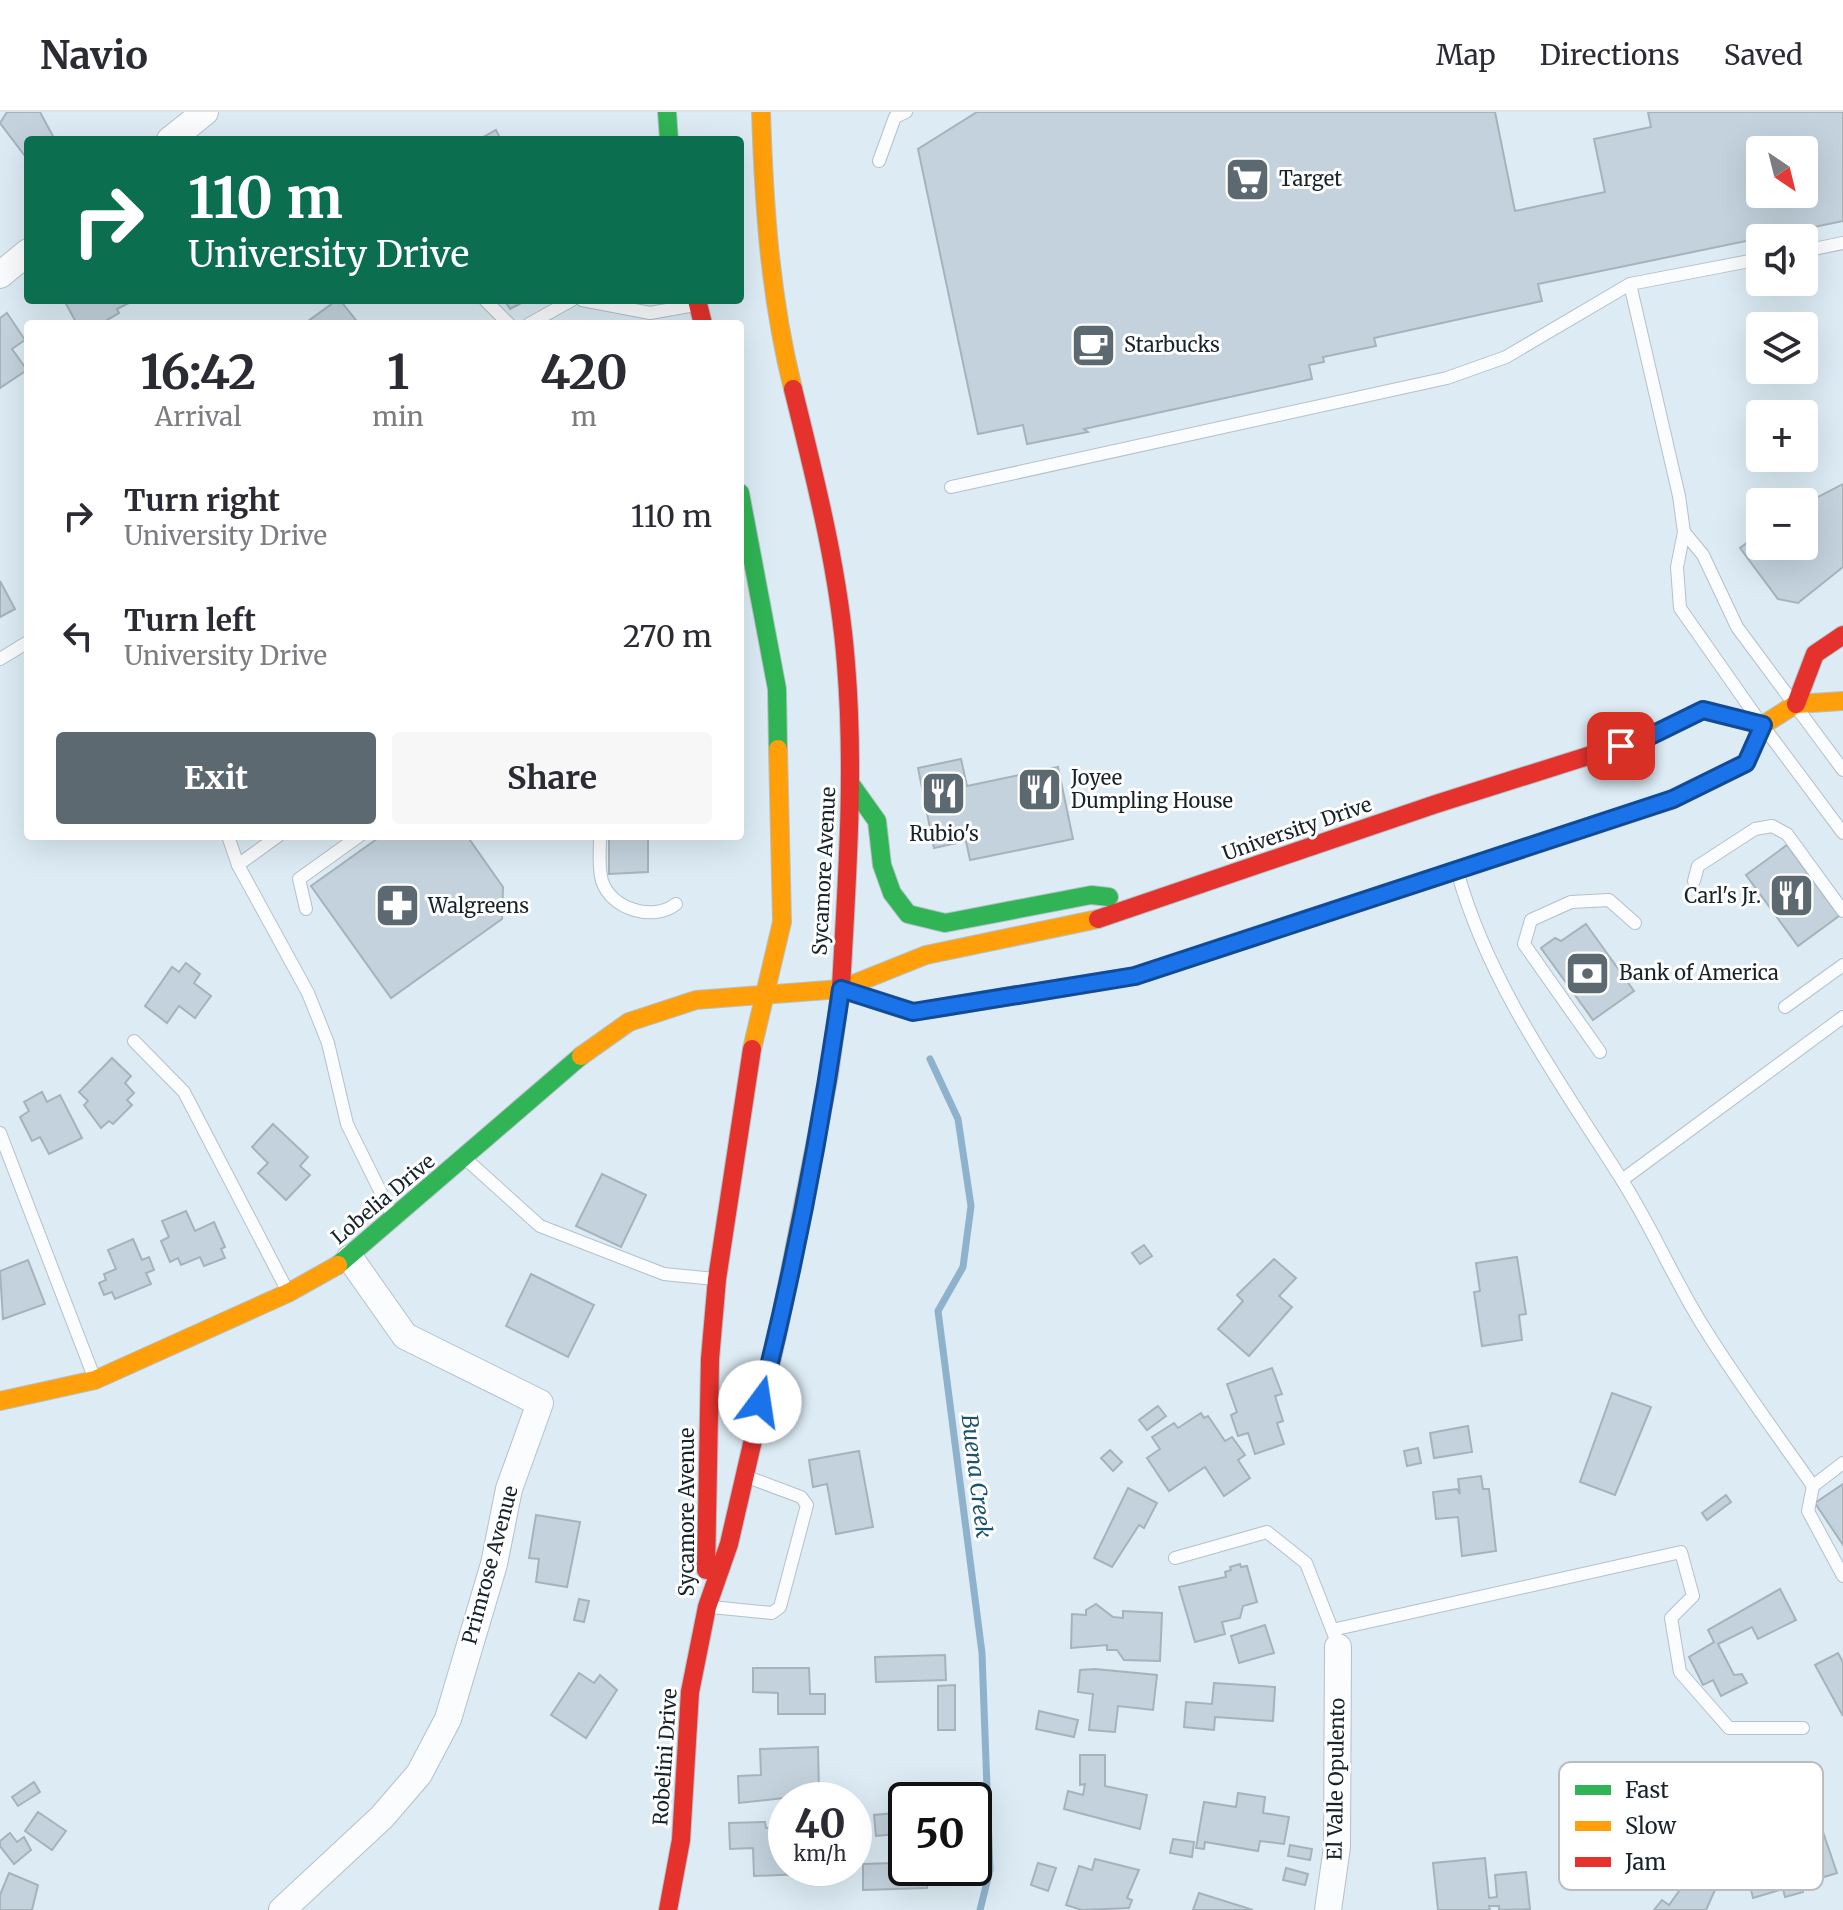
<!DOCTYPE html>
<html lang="en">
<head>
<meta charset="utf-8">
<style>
	:root { --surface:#fff; --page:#f7f7f7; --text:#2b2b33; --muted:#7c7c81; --line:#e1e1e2; --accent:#5c6971 }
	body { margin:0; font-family:Merriweather,serif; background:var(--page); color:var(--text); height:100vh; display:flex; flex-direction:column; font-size:30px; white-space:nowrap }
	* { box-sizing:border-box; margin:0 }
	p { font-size:26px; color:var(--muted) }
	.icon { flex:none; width:44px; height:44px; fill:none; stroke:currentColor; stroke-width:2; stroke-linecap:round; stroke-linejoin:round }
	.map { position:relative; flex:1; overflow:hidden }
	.side { position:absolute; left:24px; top:208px; width:720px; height:520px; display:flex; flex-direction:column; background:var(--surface); border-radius:8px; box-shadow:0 8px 32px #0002 }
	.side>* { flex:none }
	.hud { position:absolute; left:24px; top:24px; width:720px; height:168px; border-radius:8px; box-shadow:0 8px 32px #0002; background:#0b6e4f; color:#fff; overflow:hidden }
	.needle { width:52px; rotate:145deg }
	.controls { position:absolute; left:1746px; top:24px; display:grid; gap:16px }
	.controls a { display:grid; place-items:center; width:72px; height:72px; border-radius:8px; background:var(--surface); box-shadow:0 8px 32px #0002; font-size:40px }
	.speed { position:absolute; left:768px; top:1670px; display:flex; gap:16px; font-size:40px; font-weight:700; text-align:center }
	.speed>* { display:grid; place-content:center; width:104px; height:104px; border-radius:50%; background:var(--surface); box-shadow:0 8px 32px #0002; line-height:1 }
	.speed small { font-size:20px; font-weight:400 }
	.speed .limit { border:4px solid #111; border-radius:12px; background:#fff; color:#111 }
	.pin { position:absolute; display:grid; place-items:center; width:68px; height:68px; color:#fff; margin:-34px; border-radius:16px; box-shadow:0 4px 12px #0006 }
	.me { position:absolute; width:88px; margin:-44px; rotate:14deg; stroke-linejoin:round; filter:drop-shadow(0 0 6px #0008) }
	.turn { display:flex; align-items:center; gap:28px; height:168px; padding:0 32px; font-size:36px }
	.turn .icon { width:104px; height:104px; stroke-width:2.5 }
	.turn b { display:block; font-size:56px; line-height:68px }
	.eta { display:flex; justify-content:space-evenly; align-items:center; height:136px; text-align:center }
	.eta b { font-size:48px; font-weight:700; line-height:56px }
	.cta { display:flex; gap:16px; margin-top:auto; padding:16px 32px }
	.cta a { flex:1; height:92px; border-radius:8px; background:var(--accent); color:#fff; font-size:32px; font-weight:700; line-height:92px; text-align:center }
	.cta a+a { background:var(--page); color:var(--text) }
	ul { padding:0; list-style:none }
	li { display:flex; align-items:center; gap:24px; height:120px; padding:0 32px }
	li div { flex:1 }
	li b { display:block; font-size:30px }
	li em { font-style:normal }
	header { display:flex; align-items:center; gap:48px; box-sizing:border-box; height:112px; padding:0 40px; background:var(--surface); border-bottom:2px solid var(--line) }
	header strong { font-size:38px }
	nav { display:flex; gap:44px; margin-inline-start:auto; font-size:28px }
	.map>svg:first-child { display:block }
</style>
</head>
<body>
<header>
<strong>Navio</strong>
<nav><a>Map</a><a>Directions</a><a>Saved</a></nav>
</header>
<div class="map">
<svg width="1843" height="1798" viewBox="0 0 1843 1798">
	<rect width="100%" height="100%" fill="#dcebf4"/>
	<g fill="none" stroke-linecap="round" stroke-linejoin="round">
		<!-- stream -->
		<path stroke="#8eb2cb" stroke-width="7" d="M930 947 958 1007 971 1094 963 1155 938 1199 982 1541 990 1758 980 1798"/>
	</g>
	<!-- building -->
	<g fill="#c3d2dd" stroke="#a6b3bb" stroke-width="2" fill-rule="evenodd">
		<path d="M7 0H40L55 28H28V48L0 11Z"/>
		<path d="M977 0H1495L1515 99 1605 80 1594 27 1651 15 1648 0H1843V109L1538 172 1542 189 1374 226 1376 234 1323 245 1324 250 1309 253 1312 267 1084 317 1088 320 1027 332 1023 313 978 322 918 37ZM1760 38H1804V82H1760Z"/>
		<path d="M496 18 501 28H478Z"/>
		<path d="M64 188H128L129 191 117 197 119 201 100 212H77Z"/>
		<path d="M340 188 359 212H304L337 188Z"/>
		<path d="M504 188H527L510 197Z"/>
		<path d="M7 201 25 228 12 237 27 258 0 276V206Z"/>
		<path d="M1843 372V455L1798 491 1778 487 1740 436 1760 421V434H1804V392Z"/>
		<path d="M0 469 15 497 0 505Z"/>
		<path d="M961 647 967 674 1058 655 1073 727 970 748 966 729 934 736 918 656Z"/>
		<path d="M381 724H467L503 775 502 807 391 886 311 774Z"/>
		<path d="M609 724H648V760L609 762Z"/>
		<path d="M1787 733 1839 804 1798 834 1746 763Z"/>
		<path d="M1586 812 1634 879 1593 908 1541 836 1555 826 1561 829Z"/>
		<path d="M186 851 200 862 194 871 211 884 195 906 179 894 167 911 145 894 172 855 179 860Z"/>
		<path d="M112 946 131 964 125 971 134 981 127 988 132 993 113 1012 109 1009 101 1016 84 993 88 989 79 980Z"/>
		<path d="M42 980 47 990 60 983 82 1026 49 1042 40 1025 32 1029 20 1005 29 999 24 990Z"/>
		<path d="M273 1012 308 1045 300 1054 310 1063 286 1088 258 1061 268 1051 252 1035Z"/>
		<path d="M602 1062 646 1083 621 1135 576 1114Z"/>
		<path d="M186 1099 195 1119 214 1110 225 1135 221 1137 225 1146 204 1154 200 1145 181 1153 178 1146 170 1150 161 1129 169 1125 162 1109Z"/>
		<path d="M133 1127 142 1148 149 1145 154 1158 146 1161 151 1172 115 1187 112 1180 104 1183 99 1171 106 1168 104 1162 116 1157 108 1138Z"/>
		<path d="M1144 1133 1152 1144 1140 1152 1132 1141Z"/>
		<path d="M1517 1145 1526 1202 1519 1203 1522 1228 1482 1234 1474 1180 1480 1179 1476 1151Z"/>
		<path d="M1274 1147 1296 1166 1279 1184 1292 1195 1249 1244 1218 1217 1243 1189 1237 1183Z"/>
		<path d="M28 1148 45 1192 3 1207 0 1159Z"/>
		<path d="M531 1162 594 1193 568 1245 506 1214Z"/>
		<path d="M1272 1256 1282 1282 1275 1284 1283 1309 1277 1311 1284 1332 1255 1342 1248 1321 1238 1324 1231 1303 1237 1300 1227 1272Z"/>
		<path d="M1612 1281 1651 1295 1615 1383 1580 1370Z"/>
		<path d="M1158 1294 1166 1304 1147 1318 1139 1308Z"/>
		<path d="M1201 1301 1204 1306 1208 1304 1225 1329 1232 1325 1245 1343 1238 1348 1250 1366 1224 1384 1205 1355 1169 1379 1147 1346 1160 1337 1152 1325 1174 1311 1178 1316Z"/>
		<path d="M1468 1314 1472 1340 1434 1346 1430 1321Z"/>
		<path d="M1418 1336 1421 1351 1407 1354 1404 1339Z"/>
		<path d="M1110 1338 1122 1350 1113 1359 1101 1346Z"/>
		<path d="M859 1339 873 1415 836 1422 827 1372 813 1375 809 1348Z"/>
		<path d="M1481 1364 1483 1377H1489L1496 1439 1462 1444 1458 1405 1436 1407 1433 1380 1457 1377 1460 1382 1458 1367Z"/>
		<path d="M1843 1372V1433L1815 1391Z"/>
		<path d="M1128 1376 1157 1391 1144 1416 1139 1413 1112 1455 1094 1446Z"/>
		<path d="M1726 1383 1731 1390 1707 1408 1702 1401Z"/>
		<path d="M536 1403 580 1410 567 1475 536 1470 539 1447 529 1446Z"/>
		<path d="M1240 1452 1241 1455 1247 1454 1257 1490 1243 1494 1240 1506 1222 1510 1225 1522 1195 1530 1179 1475 1226 1465 1225 1460 1231 1458 1230 1455Z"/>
		<path d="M1780 1477 1796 1508 1758 1527 1752 1515 1718 1532 1734 1563 1742 1562 1747 1571 1721 1584 1713 1568 1703 1573 1689 1545 1714 1530 1708 1518Z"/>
		<path d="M579 1487 589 1489 584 1510 574 1508Z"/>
		<path d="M1096 1492 1113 1505 1123 1506V1499L1162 1501 1160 1549 1124 1548 1117 1538H1107V1533L1071 1536 1072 1502 1086 1503V1498Z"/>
		<path d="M1265 1513 1274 1541 1239 1551 1231 1524Z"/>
		<path d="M1838 1541 1843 1550V1604L1815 1553Z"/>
		<path d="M945 1543 946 1568 876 1570 875 1545Z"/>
		<path d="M753 1556H809L810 1582H825V1602H778V1581L753 1580Z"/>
		<path d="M1095 1557 1157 1563 1153 1598 1118 1594 1115 1620 1089 1618 1093 1582 1078 1580 1080 1558Z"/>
		<path d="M579 1561 594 1571 600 1563 617 1578 586 1626 551 1603Z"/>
		<path d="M1214 1571 1275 1575 1273 1609 1215 1605 1214 1618 1184 1615 1186 1590 1212 1592Z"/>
		<path d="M955 1573V1618H938V1574Z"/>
		<path d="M1039 1599 1078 1608 1074 1625 1036 1617Z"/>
		<path d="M818 1635 819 1682 739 1691 738 1664 761 1663 760 1637Z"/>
		<path d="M1080 1643H1105V1674L1147 1683 1140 1717 1064 1697 1068 1679 1083 1683 1085 1672 1080 1673Z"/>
		<path d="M34 1670 40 1680 18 1694 12 1685Z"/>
		<path d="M1238 1681 1265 1685 1263 1701 1289 1705 1284 1732 1260 1729 1258 1739 1205 1730 1204 1737 1196 1736 1204 1690 1236 1695Z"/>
		<path d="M38 1700 66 1719 52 1738 25 1719Z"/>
		<path d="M906 1700V1721L876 1724 874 1703Z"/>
		<path d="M765 1710 766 1716 786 1715V1756H804V1762L754 1764 753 1736 730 1737 729 1711Z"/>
		<path d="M1791 1711 1796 1728 1823 1720 1837 1761 1801 1772 1803 1780 1785 1785 1783 1777 1753 1786 1745 1752 1767 1745 1759 1720Z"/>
		<path d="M10 1721 17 1730 24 1725 31 1738 14 1752 0 1734V1729Z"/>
		<path d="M1173 1727 1194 1730 1192 1745 1170 1741Z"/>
		<path d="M1290 1733 1312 1737 1310 1748 1288 1744Z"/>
		<path d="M906 1742V1756H927V1776L863 1778V1752L892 1751V1743Z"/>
		<path d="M1485 1746 1489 1786 1497 1785 1495 1763 1526 1760 1530 1797 1499 1798V1794H1489L1490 1798H1438L1433 1751Z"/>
		<path d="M1095 1747 1139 1758 1127 1786 1132 1788 1129 1796 1082 1798 1066 1793 1079 1754 1092 1758Z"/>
		<path d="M1038 1751 1056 1756 1048 1779 1031 1773Z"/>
		<path d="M1286 1756 1308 1762 1305 1773 1283 1768Z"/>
		<path d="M9 1761 38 1773 32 1798H0V1783Z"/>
		<path d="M1692 1761 1715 1778 1706 1798H1654L1662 1788 1669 1793Z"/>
		<path d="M1199 1781 1253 1798H1193Z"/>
	</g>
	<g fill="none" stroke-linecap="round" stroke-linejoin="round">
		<defs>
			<g id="lane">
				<path d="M879 49 895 5 906 0"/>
				<path d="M1804 139 1843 131"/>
				<path d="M485 188 509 212"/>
				<path d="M582 188 650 201 695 193"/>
				<path d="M529 212 572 188"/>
				<path d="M951 375 1447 266 1506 245 1630 172"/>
				<path d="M1684 420 1703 443 1737 515 1843 658"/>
				<path d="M0 547 28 530"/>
				<path d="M1755 603 1680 496 1677 455 1684 420 1679 384 1630 172 1760 147"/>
				<path d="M1766 618 1843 721"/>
				<path d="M228 724 238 753"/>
				<path d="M278 724 238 753 308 881 328 931 347 1012 393 1105"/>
				<path d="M600 724C600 738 598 755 602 769 611 797 653 810 676 792"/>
				<path d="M1458 762C1489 872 1559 969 1620 1065 1651 1113 1673 1166 1703 1214 1737 1269 1776 1321 1813 1374L1843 1351"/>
				<path d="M1694 769 1698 754 1755 717 1772 714 1787 722 1843 799"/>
				<path d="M306 797 299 767 359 724"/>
				<path d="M1785 895 1843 853"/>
				<path d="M134 929 184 980 287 1178"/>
				<path d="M1600 940 1524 832 1531 808 1571 790 1609 788 1635 811"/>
				<path d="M0 1021 94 1265"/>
				<path d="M467 1048 540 1114 664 1162 715 1167"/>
				<path d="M1622 1068 1843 905"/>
				<path d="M1813 1374 1808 1399 1843 1464"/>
				<path d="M1175 1446 1267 1420 1306 1451 1335 1525"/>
				<path d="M711 1495 772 1501 780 1495 807 1393 801 1385 750 1366"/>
				<path d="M1332 1518 1681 1440 1693 1484 1671 1506 1680 1560 1729 1616H1803"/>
			</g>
			<g id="street">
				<path d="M170 28 205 0"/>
				<path d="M0 163 28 140"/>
				<path d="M282 1798 382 1705 419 1662 448 1607 494 1452 509 1377 540 1291 405 1224 350 1146"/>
				<path d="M1328 1798 1337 1735 1338 1535"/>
			</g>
			<g id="fast">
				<path d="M667 0 669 28"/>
				<path d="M740 381 777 577 778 637"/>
				<path d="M852 674 877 709 882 753 892 781 908 802 945 811 1091 783 1109 785"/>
				<path d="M338 1153 581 944"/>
			</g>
			<g id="slow">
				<path d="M761 0C764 94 770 185 793 277"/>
				<path d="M1671 688 1746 651 1763 613 1796 592 1843 589"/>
				<path d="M841 877 913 900 1135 864 1222 835"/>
				<path d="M752 937 782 810 778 637"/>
				<path d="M581 944 629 910 696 888 841 877 926 843 1098 807"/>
				<path d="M779 1215 829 963 841 875"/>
				<path d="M0 1289 95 1268 288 1181 338 1153"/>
			</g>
			<g id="jam">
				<path d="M697 188 703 212"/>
				<path d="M793 277C815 366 839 459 846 552 855 660 847 767 841 875"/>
				<path d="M1796 592 1815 542 1843 523"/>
				<path d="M1098 807 1436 692 1648 625 1703 598 1763 613"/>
				<path d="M1222 835 1671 688"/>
				<path d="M706 1458 710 1247 717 1167 752 937"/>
				<path d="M668 1798 681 1728 690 1580 707 1495 729 1432 779 1215"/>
			</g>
		</defs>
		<!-- lane casing -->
		<use href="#lane" stroke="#b4c1c9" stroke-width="14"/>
		<!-- street casing -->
		<use href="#street" stroke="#b4c1c9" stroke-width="28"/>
		<!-- fast casing -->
		<use href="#fast" stroke="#b4c1c9" stroke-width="20"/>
		<!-- slow casing -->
		<use href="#slow" stroke="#b4c1c9" stroke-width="20"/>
		<!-- jam casing -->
		<use href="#jam" stroke="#b4c1c9" stroke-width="20"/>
		<!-- lane -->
		<use href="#lane" stroke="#fafcfd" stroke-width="12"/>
		<!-- street -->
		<use href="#street" stroke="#fafcfd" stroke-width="26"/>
		<!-- fast -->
		<use href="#fast" stroke="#30b455" stroke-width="18"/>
		<!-- slow -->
		<use href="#slow" stroke="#ff9f0a" stroke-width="18"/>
		<!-- jam -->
		<use href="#jam" stroke="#e5322d" stroke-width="18"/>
	</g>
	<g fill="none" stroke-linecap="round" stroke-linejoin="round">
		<defs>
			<path id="route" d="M760 1290C795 1154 821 1016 841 877L913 900 1135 864 1673 687 1746 651 1763 613 1703 598 1648 625 1621 634"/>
		</defs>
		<!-- route casing -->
		<use href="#route" stroke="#114b97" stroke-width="20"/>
		<!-- route -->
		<use href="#route" stroke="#1a73e8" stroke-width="14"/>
	</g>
	<!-- icons -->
	<defs>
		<symbol id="supermarket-square" viewBox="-11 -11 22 22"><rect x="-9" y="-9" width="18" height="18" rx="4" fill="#5c6971" stroke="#fff"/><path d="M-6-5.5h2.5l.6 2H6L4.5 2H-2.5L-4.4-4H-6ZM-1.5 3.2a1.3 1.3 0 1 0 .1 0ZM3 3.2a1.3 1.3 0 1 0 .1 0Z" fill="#fff"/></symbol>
		<symbol id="cafe-square" viewBox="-11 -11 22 22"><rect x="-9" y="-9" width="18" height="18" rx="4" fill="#5c6971" stroke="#fff"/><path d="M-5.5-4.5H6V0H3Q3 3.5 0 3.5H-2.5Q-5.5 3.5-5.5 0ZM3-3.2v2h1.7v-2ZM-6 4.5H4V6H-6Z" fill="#fff"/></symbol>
		<symbol id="restaurant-square" viewBox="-11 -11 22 22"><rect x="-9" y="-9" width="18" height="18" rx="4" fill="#5c6971" stroke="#fff"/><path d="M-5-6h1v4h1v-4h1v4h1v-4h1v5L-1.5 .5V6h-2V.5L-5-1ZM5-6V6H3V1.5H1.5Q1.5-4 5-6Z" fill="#fff"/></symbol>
		<symbol id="pharmacy-square" viewBox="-11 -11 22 22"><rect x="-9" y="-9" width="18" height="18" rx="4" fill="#5c6971" stroke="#fff"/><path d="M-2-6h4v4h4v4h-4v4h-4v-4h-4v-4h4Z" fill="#fff"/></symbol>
		<symbol id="bank-square" viewBox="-11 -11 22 22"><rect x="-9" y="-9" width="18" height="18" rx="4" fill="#5c6971" stroke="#fff"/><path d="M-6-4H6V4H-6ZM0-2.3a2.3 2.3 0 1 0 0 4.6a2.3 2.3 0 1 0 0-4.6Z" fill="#fff"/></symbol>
	</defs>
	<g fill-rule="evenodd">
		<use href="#supermarket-square" x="1222" y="42" width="51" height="51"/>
		<use href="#cafe-square" x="1068" y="208" width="51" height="51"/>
		<use href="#restaurant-square" x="1014" y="652" width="51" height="51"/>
		<use href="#restaurant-square" x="918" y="656" width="51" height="51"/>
		<use href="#restaurant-square" x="1766" y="758" width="51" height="51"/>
		<use href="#pharmacy-square" x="372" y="768" width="51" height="51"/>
		<use href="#bank-square" x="1562" y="836" width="51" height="51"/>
	</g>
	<g text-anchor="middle" stroke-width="6" stroke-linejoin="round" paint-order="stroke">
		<!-- poi labels -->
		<g font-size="20" fill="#17232b" stroke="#fff" text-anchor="start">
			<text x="1279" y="74">Target</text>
			<text x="1124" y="240">Starbucks</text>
			<text x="1071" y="673">Joyee<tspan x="1071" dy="23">Dumpling House</tspan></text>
			<text x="944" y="729" text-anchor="middle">Rubio's</text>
			<text x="1761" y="791" text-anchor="end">Carl's Jr.</text>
			<text x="428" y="801">Walgreens</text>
			<text x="1619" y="868">Bank of America</text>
		</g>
		<!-- street labels -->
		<g font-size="20" fill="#17232b" stroke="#fff">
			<text transform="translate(1297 717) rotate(-19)" y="7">University Drive</text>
			<text transform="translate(824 759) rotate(-87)" y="7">Sycamore Avenue</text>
			<text transform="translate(383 1087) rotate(-40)" y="7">Lobelia Drive</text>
			<text transform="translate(687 1400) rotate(-90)" y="7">Sycamore Avenue</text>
			<text transform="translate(490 1453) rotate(-75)" y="7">Primrose Avenue</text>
			<text transform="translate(665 1645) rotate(-86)" y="7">Robelini Drive</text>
			<text transform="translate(1336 1667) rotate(-89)" y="7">El Valle Opulento</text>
		</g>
		<!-- water labels -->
		<g font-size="22" font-style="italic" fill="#1b5272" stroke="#fff">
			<text transform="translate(977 1364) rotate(83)" y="8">Buena Creek</text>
		</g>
	</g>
	<!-- legend -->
	<rect x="1559" y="1650" width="264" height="128" rx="12" fill="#fff" stroke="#b9bdbf" stroke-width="2"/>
	<rect x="1575" y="1673" width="36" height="10" fill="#30b455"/>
	<rect x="1575" y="1709" width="36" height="10" fill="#ff9f0a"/>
	<rect x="1575" y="1745" width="36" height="10" fill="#e5322d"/>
	<g font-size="22" fill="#17232b">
		<text x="1625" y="1686">Fast</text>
		<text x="1625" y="1722">Slow</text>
		<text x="1625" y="1758">Jam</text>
	</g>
</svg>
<div class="controls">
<a><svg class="needle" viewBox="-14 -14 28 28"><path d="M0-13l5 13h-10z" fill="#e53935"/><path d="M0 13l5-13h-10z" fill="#7c7c81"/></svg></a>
<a><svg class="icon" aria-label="sound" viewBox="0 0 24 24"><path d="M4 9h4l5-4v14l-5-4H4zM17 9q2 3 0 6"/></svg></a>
<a><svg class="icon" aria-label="layers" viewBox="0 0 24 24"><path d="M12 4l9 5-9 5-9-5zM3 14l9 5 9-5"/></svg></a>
<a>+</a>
<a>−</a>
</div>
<div class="speed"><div>40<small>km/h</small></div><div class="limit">50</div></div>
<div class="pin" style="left:1621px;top:634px;background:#d93025"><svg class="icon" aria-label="arrive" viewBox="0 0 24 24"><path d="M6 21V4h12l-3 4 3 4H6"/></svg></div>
<svg class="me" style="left:760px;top:1290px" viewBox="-20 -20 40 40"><circle r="19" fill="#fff"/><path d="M0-13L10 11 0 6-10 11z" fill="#1a73e8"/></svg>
<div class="hud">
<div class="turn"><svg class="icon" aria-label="right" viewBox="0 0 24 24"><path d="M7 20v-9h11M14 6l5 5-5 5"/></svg><div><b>110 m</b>University Drive</div></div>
</div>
<section class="side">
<div class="eta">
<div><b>16:42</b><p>Arrival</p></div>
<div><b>1</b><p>min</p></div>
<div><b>420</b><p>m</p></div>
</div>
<ul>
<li><svg class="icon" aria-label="right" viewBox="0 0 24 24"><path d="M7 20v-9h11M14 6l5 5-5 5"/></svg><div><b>Turn right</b><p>University Drive</p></div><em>110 m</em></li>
<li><svg class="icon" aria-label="left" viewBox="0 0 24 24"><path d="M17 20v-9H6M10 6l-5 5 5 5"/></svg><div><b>Turn left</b><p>University Drive</p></div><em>270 m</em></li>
</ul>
<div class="cta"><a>Exit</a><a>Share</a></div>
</section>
</div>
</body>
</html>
